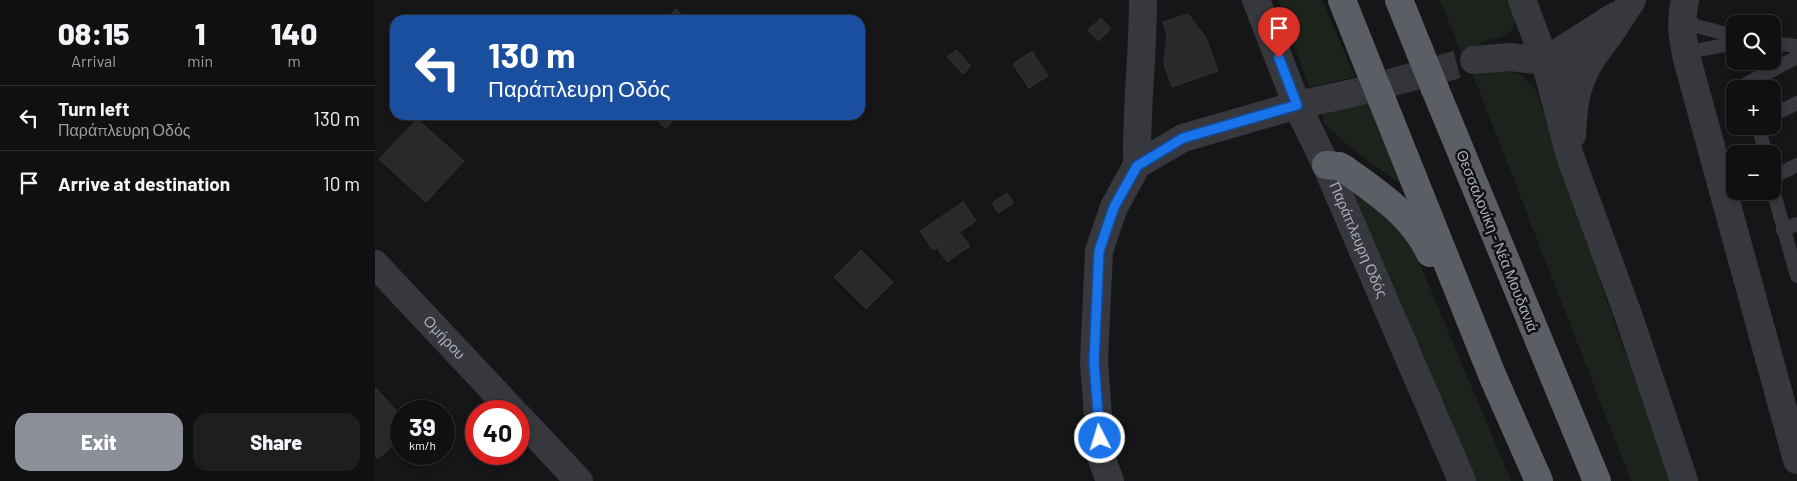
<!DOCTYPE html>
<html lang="en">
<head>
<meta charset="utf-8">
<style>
	:root { --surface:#101012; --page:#1e1e20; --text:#f1f3f6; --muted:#9c9d9f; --line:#303032; --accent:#8c9099 }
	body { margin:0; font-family:Barlow,sans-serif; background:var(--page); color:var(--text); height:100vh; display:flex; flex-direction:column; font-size:19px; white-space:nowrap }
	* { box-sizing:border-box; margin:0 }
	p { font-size:16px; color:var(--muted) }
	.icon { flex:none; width:28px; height:28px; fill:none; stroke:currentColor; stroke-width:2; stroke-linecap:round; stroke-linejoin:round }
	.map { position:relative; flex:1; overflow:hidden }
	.side { display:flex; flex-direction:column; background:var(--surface); width:375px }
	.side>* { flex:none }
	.top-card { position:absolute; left:15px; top:15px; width:475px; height:105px; border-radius:15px; box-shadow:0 2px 8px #0003,0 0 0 1px var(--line); background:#1a4fa0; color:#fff; overflow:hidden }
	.buttons { position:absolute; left:1351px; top:15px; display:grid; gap:10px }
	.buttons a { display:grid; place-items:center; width:55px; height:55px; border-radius:10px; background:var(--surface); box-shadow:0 2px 8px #0003,0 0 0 1px var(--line); font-size:25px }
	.speed { position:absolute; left:15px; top:400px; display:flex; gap:10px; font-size:25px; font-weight:700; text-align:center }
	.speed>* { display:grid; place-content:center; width:65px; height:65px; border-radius:50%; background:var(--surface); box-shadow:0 2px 8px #0003,0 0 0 1px var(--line); line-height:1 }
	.speed small { font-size:12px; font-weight:400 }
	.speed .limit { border:8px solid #d22; background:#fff; color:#111 }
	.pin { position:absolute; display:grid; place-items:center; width:42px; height:42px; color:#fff; margin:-51px -21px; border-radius:50% 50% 50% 0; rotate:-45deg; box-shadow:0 0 5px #0007 }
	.pin .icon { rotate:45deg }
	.me { position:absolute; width:55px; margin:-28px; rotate:355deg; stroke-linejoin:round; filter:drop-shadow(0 0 4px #0008) }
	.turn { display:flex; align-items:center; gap:18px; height:105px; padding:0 15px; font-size:22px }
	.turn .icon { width:65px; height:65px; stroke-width:2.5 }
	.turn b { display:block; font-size:35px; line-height:42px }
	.eta { display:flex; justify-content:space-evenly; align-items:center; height:85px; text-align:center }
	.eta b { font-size:30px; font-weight:800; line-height:35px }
	.cta { display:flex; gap:10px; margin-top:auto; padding:10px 15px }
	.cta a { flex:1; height:58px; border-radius:15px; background:var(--accent); color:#fff; font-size:20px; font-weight:800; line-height:58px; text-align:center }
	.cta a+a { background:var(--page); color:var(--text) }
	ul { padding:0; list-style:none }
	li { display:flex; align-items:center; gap:15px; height:65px; padding:0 15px; border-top:1px solid var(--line) }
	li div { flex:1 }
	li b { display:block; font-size:19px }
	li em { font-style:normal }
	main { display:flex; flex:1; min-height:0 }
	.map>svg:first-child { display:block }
</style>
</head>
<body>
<main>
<section class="side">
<div class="eta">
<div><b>08:15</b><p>Arrival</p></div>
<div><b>1</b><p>min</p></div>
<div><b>140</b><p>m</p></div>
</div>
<ul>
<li><svg class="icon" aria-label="left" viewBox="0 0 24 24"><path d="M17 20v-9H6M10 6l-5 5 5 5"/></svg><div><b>Turn left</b><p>Παράπλευρη Οδός</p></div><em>130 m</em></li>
<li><svg class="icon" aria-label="arrive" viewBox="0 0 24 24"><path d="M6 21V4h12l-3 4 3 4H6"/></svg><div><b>Arrive at destination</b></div><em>10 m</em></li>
</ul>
<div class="cta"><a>Exit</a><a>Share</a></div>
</section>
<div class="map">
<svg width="1422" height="481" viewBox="0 0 1422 481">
	<rect width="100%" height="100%" fill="#161618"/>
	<!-- green -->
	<g fill="#1c231d">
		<path d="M903 0H947L980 77 934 87Z"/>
		<path d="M1065 0H1136C1142 14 1144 31 1126 37 1121 39 1115 39 1110 41 1101 45 1095 52 1089 60Z"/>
		<path d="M1128 70 1146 74 1161 91 1246 342 1298 481H1257L1253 473 1098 75Z"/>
		<path d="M994 95 1026 179 1023 181C1011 177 955 132 948 121V114L957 107Z"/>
		<path d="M970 184 1032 233 1136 481H1098Z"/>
	</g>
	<!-- building -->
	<g fill="#29292c" stroke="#303034">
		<path d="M301 9 312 20H291Z"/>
		<path d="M813 14 831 38 843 71 797 87 789 64 792 35 788 22Z"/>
		<path d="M726 18 736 29 723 41 713 30Z"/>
		<path d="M581 50 596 66 588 74 572 57Z"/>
		<path d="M657 51 673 76 654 88 638 64Z"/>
		<path d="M276 115H303L291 128Z"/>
		<path d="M42 119 89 161 51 202 4 159Z"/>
		<path d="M632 193 639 203 623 213 617 203Z"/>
		<path d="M588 202 601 221 558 250 545 231Z"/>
		<path d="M584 232 595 246 572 262 562 248Z"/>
		<path d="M486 250 518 282 491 309 459 277Z"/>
		<path d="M0 387 26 416V438L3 459 0 455Z"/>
	</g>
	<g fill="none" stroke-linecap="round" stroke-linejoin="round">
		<!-- tertiary-tunnel -->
		<path stroke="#333438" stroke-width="28" stroke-dasharray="28 14" stroke-linecap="butt" d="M974 94 1099 60"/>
		<!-- service -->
		<g stroke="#37383d" stroke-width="14">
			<path d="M1307 15 1321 26 1360 36"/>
			<path d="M1398 43 1422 46"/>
			<path d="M1313 62 1319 51 1360 43"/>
			<path d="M1374 89 1373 83 1422 57"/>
			<path d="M1398 115 1422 103"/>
			<path d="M1384 126 1390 154"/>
			<path d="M1398 177 1422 165"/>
			<path d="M1398 190 1422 276"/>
			<path d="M1408 230 1422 224"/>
		</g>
		<!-- minor -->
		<g stroke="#37383d" stroke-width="28">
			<path d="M1310 0C1305 26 1307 37 1313 63L1422 460"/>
			<path d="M1170 61 1184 67H1193L1217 58 1234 35 1257 0"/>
			<path d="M1170 61 1240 16"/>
			<path d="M762 165C761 110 768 55 768 0"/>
			<path id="s1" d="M0 264 138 411"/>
			<path d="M144 417 204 481"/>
		</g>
		<!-- tertiary -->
		<g stroke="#37383d" stroke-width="28">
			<path id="s2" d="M881 0 922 105 951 165 1087 481"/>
			<path d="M1147 0 1170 61 1195 156 1254 317 1309 481"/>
			<path d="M1099 60 1135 57 1170 61"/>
			<path d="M1197 135C1199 103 1200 86 1217 58"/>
			<path d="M735 481 726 457 719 362 724 251 739 207 762 165 808 138 922 105 974 94"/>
		</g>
		<!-- trunk -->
		<g stroke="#5b5e65" stroke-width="28">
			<path d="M967 0 994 68"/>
			<path d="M1024 0 1045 52"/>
			<path d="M1060 89 1222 481"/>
			<path d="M1007 100 1118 377 1164 481"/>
			<path d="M951 165 964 166 971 170C1004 194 1037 215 1055 253"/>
		</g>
		<!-- trunk-bridge -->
		<g stroke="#5b5e65" stroke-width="28">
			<path d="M1045 52 1060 89"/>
			<path d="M994 68 1007 100"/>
		</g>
	</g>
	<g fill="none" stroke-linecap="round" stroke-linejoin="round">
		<defs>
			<path id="route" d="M725 438 719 362 724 251 739 207 762 166 808 138 922 105 904 58"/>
		</defs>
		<!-- route casing -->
		<use href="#route" stroke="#114b97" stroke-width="12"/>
		<!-- route -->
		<use href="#route" stroke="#1a73e8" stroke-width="9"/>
	</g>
	<g text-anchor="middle" stroke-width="5" stroke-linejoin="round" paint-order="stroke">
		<!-- street labels -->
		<g font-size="15" fill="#a8adb8" stroke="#111113">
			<text dy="5" stroke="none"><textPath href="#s2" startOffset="261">Παράπλευρη Οδός</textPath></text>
			<text transform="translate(1122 241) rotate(68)" y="5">Θεσσαλονίκη - Νέα Μουδανιά</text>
			<text dy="5" stroke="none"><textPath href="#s1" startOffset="101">Ομήρου</textPath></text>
		</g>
	</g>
</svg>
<div class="buttons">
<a><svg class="icon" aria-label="search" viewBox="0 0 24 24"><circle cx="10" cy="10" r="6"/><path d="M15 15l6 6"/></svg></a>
<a>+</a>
<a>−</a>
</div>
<div class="speed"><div>39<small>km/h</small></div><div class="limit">40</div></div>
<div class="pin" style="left:904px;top:58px;background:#d93025"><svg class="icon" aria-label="arrive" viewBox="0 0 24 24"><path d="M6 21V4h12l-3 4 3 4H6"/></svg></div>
<svg class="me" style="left:725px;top:438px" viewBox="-20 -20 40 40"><circle r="17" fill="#1a73e8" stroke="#fff" stroke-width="3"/><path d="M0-11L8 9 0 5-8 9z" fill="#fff"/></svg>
<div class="top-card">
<div class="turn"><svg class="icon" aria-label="left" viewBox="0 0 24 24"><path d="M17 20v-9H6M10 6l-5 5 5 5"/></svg><div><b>130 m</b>Παράπλευρη Οδός</div></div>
</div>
</div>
</main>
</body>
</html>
